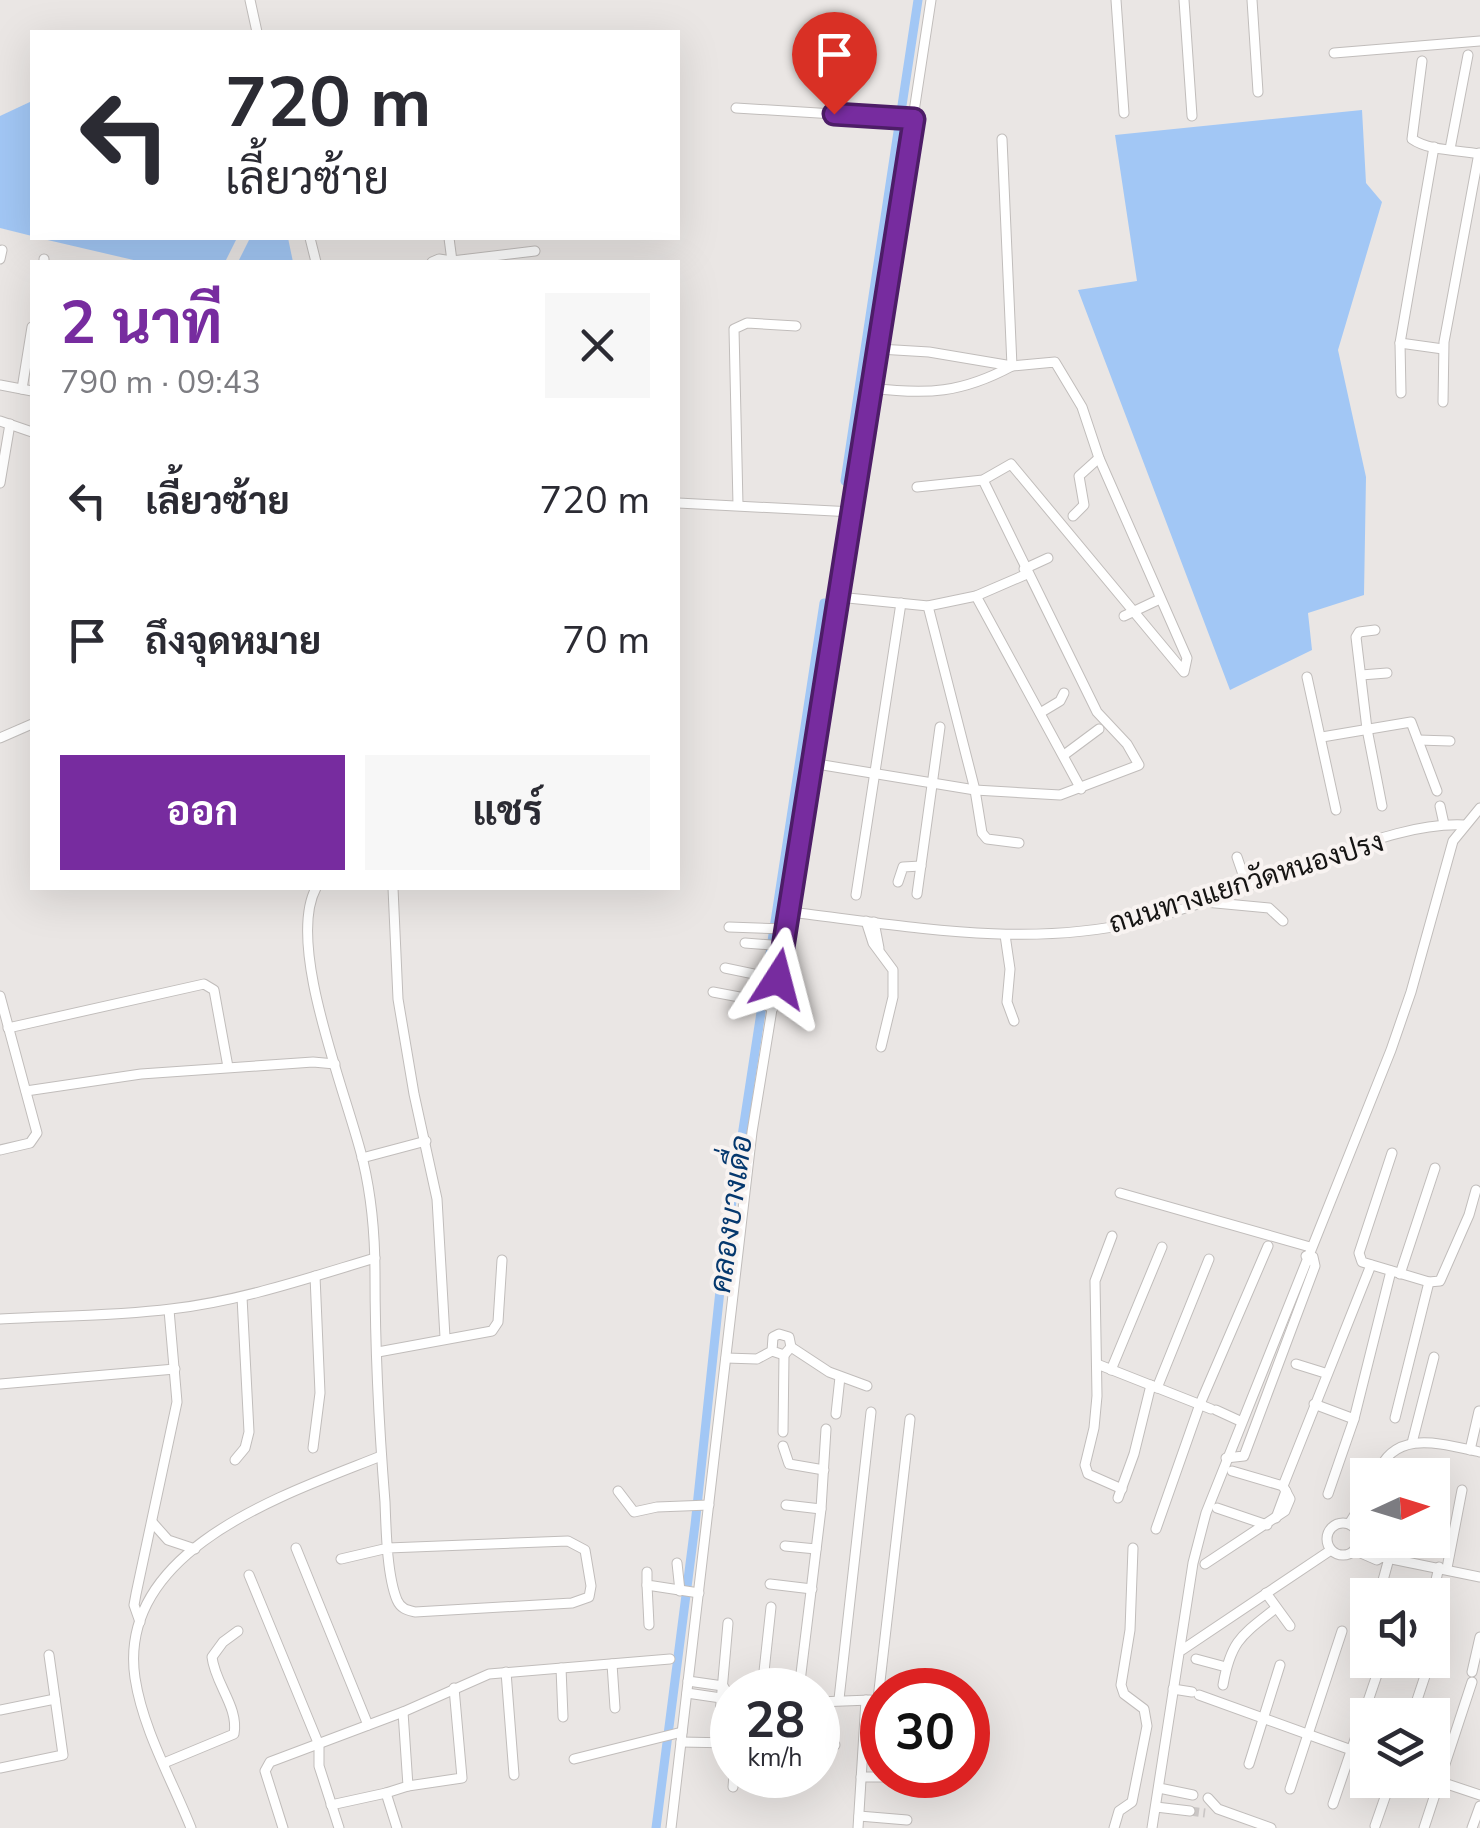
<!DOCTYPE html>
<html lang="th">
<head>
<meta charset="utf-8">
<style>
	:root { --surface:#fff; --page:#f7f7f7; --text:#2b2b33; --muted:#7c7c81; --accent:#772c9f }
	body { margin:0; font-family:"Nunito Sans",Sarabun,sans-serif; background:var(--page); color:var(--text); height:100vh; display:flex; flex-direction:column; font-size:38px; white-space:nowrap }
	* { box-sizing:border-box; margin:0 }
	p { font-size:32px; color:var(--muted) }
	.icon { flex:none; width:55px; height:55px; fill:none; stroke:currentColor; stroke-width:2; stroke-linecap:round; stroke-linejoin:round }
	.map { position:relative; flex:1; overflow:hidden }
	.sheet { position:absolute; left:30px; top:260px; width:650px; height:630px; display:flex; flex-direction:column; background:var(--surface); border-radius:0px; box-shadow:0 10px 40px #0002 }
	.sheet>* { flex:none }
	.top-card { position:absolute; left:30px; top:30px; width:650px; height:210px; border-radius:0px; box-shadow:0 10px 40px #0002; background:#fff; color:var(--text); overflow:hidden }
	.needle { width:65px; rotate:86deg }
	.controls { position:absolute; left:1350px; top:1458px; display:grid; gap:20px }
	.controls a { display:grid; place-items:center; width:100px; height:100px; border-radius:0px; background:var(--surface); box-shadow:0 10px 40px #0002; font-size:50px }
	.speed { position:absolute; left:710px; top:1668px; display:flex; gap:20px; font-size:50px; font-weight:700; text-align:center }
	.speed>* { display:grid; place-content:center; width:130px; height:130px; border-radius:50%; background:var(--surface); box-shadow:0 10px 40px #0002; line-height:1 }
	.speed small { font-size:25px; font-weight:400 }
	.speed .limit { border:15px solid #d22; background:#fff; color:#111 }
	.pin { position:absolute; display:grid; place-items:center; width:85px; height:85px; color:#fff; margin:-102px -42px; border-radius:50% 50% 50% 0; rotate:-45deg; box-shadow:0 0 10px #0007 }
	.pin .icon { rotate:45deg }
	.me { position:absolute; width:110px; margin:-55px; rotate:9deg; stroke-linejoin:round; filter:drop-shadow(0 0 8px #0008) }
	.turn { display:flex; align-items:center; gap:35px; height:210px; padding:0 30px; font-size:45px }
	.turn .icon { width:130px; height:130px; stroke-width:2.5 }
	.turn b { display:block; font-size:70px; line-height:85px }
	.round { display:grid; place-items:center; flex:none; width:105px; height:105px; border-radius:0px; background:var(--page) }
	.head { display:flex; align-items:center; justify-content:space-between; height:170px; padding:0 30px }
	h1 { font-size:60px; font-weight:700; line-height:75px; color:var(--accent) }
	.action { display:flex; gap:20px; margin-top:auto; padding:20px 30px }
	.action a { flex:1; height:115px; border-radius:0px; background:var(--accent); color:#fff; font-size:40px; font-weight:700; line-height:115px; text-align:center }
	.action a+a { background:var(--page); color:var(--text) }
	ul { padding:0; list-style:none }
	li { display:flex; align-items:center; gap:30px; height:140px; padding:0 30px }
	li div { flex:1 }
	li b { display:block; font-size:38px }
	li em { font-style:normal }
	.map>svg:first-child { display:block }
</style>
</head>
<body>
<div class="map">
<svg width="1480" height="1828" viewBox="0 0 1480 1828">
	<rect width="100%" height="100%" fill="#eae6e4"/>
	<!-- water -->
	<g fill="#a2c7f5">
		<path d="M32 101V236L0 228V116Z"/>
		<path d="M1362 110 1366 183 1382 202 1338 350 1366 477 1364 595 1308 613 1312 650 1230 690 1078 290 1137 281 1115 135Z"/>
		<path d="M39 238H237L225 262H142Z"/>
		<path d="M250 238H288L293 262H238Z"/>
	</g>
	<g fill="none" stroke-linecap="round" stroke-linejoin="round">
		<!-- canal -->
		<g stroke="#a2c7f5" stroke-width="9">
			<path d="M845 481 918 0"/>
			<path d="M656 1828 695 1525 724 1253 824 603"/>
		</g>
		<!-- minor-tunnel -->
		<path stroke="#cac6c5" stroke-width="9" stroke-dasharray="9 4.5" stroke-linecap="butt" d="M1190 1811 1205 1813"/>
		<defs>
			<g id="minor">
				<path d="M250 0 257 32"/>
				<path d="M1116 0 1124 113"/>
				<path d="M1184 0 1192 116"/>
				<path d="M1252 0 1258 92"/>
				<path d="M1334 53 1480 41"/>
				<path d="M1422 61 1412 139C1429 151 1458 150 1480 154"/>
				<path d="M736 108 914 119"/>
				<path d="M1450 149 1468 55"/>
				<path d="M310 238 316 262"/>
				<path d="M449 238 452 261"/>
				<path d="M0 259 2 250"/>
				<path d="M44 262V259"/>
				<path d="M432 262 439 259 452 261 535 251"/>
				<path d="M1400 343 1443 349"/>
				<path d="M879 349 929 352 1012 366 1055 362 1082 407 1099 458 1187 658 1184 672 1011 464 983 480 917 487"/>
				<path d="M0 385 32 391"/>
				<path d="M872 388C927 395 962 393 1012 366L1002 139"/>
				<path d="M22 389 32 327"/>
				<path d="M1401 393 1400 343 1434 147"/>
				<path d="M1443 402 1444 342 1479 153"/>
				<path d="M0 421 32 432"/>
				<path d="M0 483 10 424"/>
				<path d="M678 503 853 512"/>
				<path d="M738 505 734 329 747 323 796 326"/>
				<path d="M1073 516 1084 505 1079 476 1099 458"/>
				<path d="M1024 569 1048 558"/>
				<path d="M976 596 1081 789"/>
				<path d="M838 597 928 606 976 596 1027 574"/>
				<path d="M928 606 975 790 982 833 987 839 1019 843"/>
				<path d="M1124 616 1160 599"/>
				<path d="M1375 630 1359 632 1356 637 1367 729 1382 806"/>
				<path d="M1361 675 1387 673"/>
				<path d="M1307 677 1336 810"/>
				<path d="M1040 713 1060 701 1064 693"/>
				<path d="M1322 737 1411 722 1437 791"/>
				<path d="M0 738 32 724"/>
				<path d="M1418 740 1450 741"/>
				<path d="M1064 755 1099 729"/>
				<path d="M811 763 975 790 1060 795 1139 765 1127 744 1097 712 983 480"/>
				<path d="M1440 806 1444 824"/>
				<path d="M1237 857 1247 886"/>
				<path d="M898 882 903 867 921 866"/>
				<path d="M316 888C285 946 348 1097 363 1161 372 1199 375 1235 375 1274 375 1350 379 1427 385 1502 386 1529 387 1576 397 1600 401 1609 407 1610 415 1612L572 1603 589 1597 591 1586 585 1550 568 1541 388 1548 341 1559"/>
				<path d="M393 888 398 999 414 1094 437 1199 445 1337"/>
				<path d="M917 894 940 727"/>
				<path d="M856 895 901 603"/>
				<path d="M1205 902 1269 908 1283 921"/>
				<path d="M789 912C904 925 1022 949 1137 922 1201 906 1263 880 1324 858 1368 842 1417 823 1464 825"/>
				<path d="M866 921 873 943 893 970V997L881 1047"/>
				<path d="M874 922 879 948"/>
				<path d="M729 927 786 929"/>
				<path d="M1005 935 1010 969 1007 1002 1014 1021"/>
				<path d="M745 943 783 946"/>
				<path d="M725 968 778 979"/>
				<path d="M713 992 750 999 773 1008"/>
				<path d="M0 996 37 1133 30 1143 0 1150"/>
				<path d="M8 1028 204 984 214 990 228 1067"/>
				<path d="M26 1091 141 1074 313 1062 335 1064"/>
				<path d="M1392 1153 1359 1253 1362 1262 1429 1282 1440 1281 1469 1215 1476 1190"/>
				<path d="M362 1158 426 1141"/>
				<path d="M1120 1193 1310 1247"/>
				<path d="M1112 1236 1095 1281 1097 1396 1094 1428 1085 1465 1088 1474 1122 1489"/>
				<path d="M1400 1274 1435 1168"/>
				<path d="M0 1319C57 1316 115 1316 171 1309 241 1301 308 1278 375 1258"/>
				<path d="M791 1347 829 1372 867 1386"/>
				<path d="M378 1352 492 1331 498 1322 502 1260"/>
				<path d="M726 1358 757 1359 772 1351 784 1355 791 1347 789 1337 779 1334 773 1337 772 1351"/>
				<path d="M1097 1364 1211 1409"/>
				<path d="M1296 1364 1325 1373"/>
				<path d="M1111 1370 1162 1247"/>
				<path d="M0 1384 175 1369"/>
				<path d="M1157 1388 1209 1259"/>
				<path d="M1314 1404 1354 1419"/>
				<path d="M1216 1410 1240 1421"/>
				<path d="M836 1414 840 1377"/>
				<path d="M1395 1418 1429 1282"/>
				<path d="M783 1432 784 1355"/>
				<path d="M1412 1443 1434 1357"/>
				<path d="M783 1446 789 1464 824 1470"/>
				<path d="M313 1448 320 1393 315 1276"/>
				<path d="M1470 1450 1479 1411"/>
				<path d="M1226 1458 1244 1456 1315 1266 1313 1257 1306 1256"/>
				<path d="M235 1460 245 1448 249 1432 242 1297"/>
				<path d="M1232 1471 1283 1486 1371 1265"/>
				<path d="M1377 1475C1394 1428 1441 1444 1480 1452"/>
				<path d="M618 1491 634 1512 657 1507 709 1505"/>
				<path d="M1328 1494 1354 1419 1391 1271"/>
				<path d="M1118 1498 1134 1454 1151 1385"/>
				<path d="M786 1505 821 1509"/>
				<path d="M1217 1508 1267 1525"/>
				<path d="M1276 1518 1286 1491"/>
				<path d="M152 1522 168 1540 195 1549"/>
				<circle cx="1343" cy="1539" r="16"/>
				<path d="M1349 1524 1368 1494"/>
				<path d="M1156 1529 1200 1404 1268 1246"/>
				<path d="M1357 1531 1368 1512"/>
				<path d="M1359 1541 1375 1548 1382 1557"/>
				<path d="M785 1546 816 1549"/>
				<path d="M296 1548 368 1725"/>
				<path d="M1354 1550 1377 1560 1382 1557 1480 1577"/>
				<path d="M677 1563 680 1591"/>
				<path d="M1205 1564 1285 1511 1290 1499 1283 1486"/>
				<path d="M1447 1568 1462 1490"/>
				<path d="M647 1572V1585L699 1593"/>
				<path d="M249 1575 319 1745V1766L339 1828"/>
				<path d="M770 1584 812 1589"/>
				<path d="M647 1585 649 1625"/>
				<path d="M1266 1593 1290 1626"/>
				<path d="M1379 1595 1394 1540"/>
				<path d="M1432 1597 1439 1567"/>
				<path d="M140 1622 134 1605 136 1594 177 1402 169 1310"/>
				<path d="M1182 1650 1331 1550"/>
				<path d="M1196 1659 1226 1667"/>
				<path d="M612 1664 615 1708"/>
				<path d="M561 1668 563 1717"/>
				<path d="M506 1672 514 1775"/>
				<path d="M1472 1672 1480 1637"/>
				<path d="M1223 1685C1231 1640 1242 1635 1276 1608"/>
				<path d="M1173 1689 1192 1692"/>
				<path d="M762 1690 771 1607"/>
				<path d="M799 1690 821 1509 826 1429"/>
				<path d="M687 1693 721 1698 728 1694 723 1686 688 1681"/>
				<path d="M1199 1695 1368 1756"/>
				<path d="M839 1699 871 1412"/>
				<path d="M878 1699 910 1419"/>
				<path d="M818 1702 870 1700"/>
				<path d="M0 1710 55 1699"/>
				<path d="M1412 1715 1429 1664"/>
				<path d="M718 1736 728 1623"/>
				<path d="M864 1739 882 1738"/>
				<path d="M681 1742 732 1743"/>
				<path d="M818 1745H835"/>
				<path d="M574 1759 682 1732"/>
				<path d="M164 1763 234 1734C239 1707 215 1684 212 1657L223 1642 238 1631"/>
				<path d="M1249 1764 1280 1665"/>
				<path d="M0 1768 63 1755 49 1655"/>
				<path d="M861 1777H910"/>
				<path d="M1432 1779 1480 1795"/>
				<path d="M408 1786 462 1778 454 1688"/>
				<path d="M733 1787 734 1775"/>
				<path d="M1159 1788 1193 1795"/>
				<path d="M1290 1789 1342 1631"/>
				<path d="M1208 1798 1218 1809 1271 1828"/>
				<path d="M1333 1804 1382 1660"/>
				<path d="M331 1805 386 1793"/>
				<path d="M1156 1807 1190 1811"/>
				<path d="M859 1816 907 1820"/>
				<path d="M1375 1826 1391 1780"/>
				<path d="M191 1828C172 1780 143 1730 135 1678 116 1548 289 1493 381 1456"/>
				<path d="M283 1828 265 1771 270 1762 403 1712 489 1674 670 1659"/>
				<path d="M397 1828 386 1793 408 1786 403 1712"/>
				<path d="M671 1828 752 1132 853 512 931 0"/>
				<path d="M858 1828 866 1700"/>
				<path d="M1114 1828 1119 1811 1132 1802 1147 1726 1144 1709 1124 1694 1121 1685 1130 1630 1133 1548"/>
				<path d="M1152 1828 1193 1563 1206 1513 1391 1050 1411 992 1453 841 1480 808"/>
				<path d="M1424 1828 1472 1682"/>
				<path d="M1472 1828 1480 1806"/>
			</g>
		</defs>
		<!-- minor casing -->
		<use href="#minor" stroke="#c1bdbb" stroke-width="11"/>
		<!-- minor -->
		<use href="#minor" stroke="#fff" stroke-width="9"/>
	</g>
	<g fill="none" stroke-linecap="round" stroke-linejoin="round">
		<defs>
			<path id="route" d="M778 979 914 119 834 114"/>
		</defs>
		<!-- route casing -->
		<use href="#route" stroke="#4d1d67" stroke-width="25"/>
		<!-- route -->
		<use href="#route" stroke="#772c9f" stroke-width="18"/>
	</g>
	<g text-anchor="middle" stroke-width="8" stroke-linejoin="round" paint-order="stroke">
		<!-- street labels -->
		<g font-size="28" fill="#151413" stroke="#f8f3f1">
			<text transform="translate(1246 882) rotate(-17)" y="10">ถนนทางแยกวัดหนองปรง</text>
		</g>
		<!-- water labels -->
		<g font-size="30" font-style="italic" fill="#05386e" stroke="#f8f3f1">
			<text transform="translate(731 1214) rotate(-82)" y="10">คลองบางเดื่อ</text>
		</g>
	</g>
</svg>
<div class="controls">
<a><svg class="needle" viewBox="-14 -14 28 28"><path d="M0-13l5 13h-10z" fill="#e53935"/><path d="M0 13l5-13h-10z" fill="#7c7c81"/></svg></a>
<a><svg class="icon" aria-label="sound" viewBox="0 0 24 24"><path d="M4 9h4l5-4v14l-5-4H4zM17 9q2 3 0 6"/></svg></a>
<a><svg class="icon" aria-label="layers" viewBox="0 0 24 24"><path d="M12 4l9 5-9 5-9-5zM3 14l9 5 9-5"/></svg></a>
</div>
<div class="speed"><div>28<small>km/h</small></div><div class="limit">30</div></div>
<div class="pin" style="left:834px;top:114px;background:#d93025"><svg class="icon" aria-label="arrive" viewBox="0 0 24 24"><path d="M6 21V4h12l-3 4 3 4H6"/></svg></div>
<svg class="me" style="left:778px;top:979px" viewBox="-20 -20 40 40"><path d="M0-17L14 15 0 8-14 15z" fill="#772c9f" stroke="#fff" stroke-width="4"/></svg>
<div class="top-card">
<div class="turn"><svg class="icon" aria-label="left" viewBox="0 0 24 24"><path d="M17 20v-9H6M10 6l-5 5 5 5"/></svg><div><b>720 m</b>เลี้ยวซ้าย</div></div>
</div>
<section class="sheet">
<div class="head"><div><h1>2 นาที</h1><p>790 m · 09:43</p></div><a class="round"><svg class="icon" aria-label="close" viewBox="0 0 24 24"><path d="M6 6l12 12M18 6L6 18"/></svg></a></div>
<ul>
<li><svg class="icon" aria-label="left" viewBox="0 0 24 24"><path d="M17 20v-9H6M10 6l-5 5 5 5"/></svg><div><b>เลี้ยวซ้าย</b></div><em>720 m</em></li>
<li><svg class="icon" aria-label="arrive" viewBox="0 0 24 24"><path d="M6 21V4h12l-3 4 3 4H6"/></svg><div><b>ถึงจุดหมาย</b></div><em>70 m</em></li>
</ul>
<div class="action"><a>ออก</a><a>แชร์</a></div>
</section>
</div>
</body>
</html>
